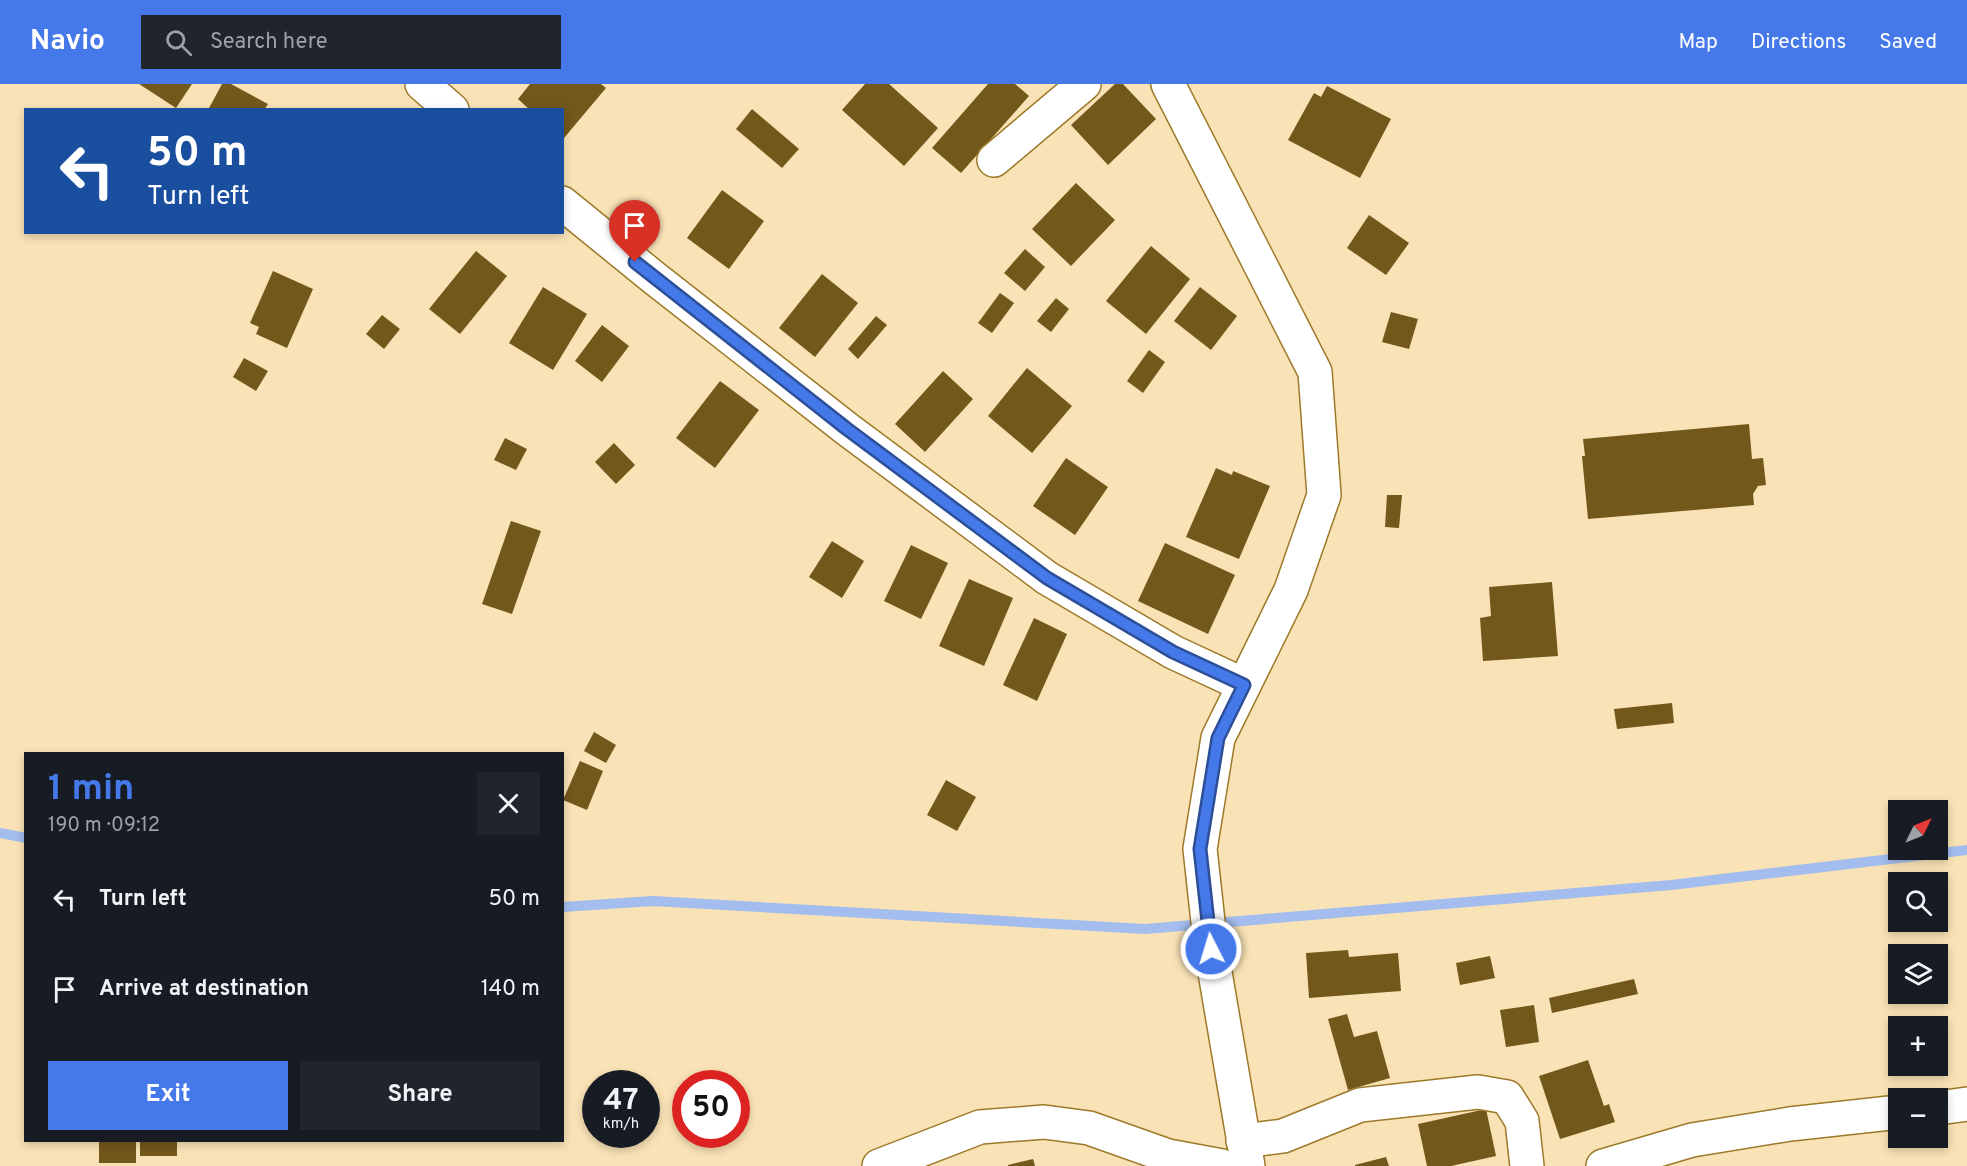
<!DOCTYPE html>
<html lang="en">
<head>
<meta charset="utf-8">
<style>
	:root { --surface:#171b24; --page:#20242c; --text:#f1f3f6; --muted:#9ea1a6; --accent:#4579ea }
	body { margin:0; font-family:Overpass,sans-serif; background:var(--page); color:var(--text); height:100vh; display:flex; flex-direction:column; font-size:22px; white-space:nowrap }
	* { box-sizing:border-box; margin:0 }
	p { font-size:20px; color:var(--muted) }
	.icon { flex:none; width:33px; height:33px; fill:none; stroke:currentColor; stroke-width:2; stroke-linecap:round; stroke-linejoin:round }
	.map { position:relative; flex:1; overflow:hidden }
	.details { position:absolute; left:24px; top:668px; width:540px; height:390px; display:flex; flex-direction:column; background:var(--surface); border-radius:0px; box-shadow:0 3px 9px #0003 }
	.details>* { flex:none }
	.top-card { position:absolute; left:24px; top:24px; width:540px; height:126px; border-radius:0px; box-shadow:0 3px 9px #0003; background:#1a4fa0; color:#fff; overflow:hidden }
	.needle { width:39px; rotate:47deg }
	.controls { position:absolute; left:1888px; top:716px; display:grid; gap:12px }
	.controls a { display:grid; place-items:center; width:60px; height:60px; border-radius:0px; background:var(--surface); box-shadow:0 3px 9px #0003; font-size:30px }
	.speed { position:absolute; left:582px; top:986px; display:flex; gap:12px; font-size:30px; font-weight:700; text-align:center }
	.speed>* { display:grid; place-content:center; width:78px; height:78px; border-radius:50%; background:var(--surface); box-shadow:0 3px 9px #0003; line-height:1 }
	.speed small { font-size:15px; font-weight:400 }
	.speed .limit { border:9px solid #d22; background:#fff; color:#111 }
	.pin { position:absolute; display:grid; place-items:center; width:51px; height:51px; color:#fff; margin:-62px -26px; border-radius:50% 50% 50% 0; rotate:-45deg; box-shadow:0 0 6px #0007 }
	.pin .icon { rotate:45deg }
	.me { position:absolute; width:66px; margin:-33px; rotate:355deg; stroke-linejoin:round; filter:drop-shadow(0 0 4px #0008) }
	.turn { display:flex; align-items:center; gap:21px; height:126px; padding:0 24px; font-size:27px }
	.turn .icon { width:78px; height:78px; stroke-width:2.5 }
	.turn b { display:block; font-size:42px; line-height:51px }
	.round { display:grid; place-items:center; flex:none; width:63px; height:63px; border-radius:0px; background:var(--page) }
	.overview { display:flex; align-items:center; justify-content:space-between; height:102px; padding:0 24px }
	h1 { font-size:36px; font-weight:700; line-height:45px; color:var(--accent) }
	.action { display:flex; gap:12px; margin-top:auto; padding:12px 24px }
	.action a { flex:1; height:69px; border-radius:0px; background:var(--accent); color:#fff; font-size:24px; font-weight:700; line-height:69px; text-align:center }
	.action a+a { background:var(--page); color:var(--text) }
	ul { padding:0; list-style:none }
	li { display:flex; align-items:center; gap:18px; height:90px; padding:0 24px }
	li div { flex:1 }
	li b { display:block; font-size:22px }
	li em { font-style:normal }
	header { display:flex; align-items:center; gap:36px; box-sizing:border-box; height:84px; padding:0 30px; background:var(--accent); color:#fff }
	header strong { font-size:28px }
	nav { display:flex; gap:33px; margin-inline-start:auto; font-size:21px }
	.search { width:420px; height:54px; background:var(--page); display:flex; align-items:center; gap:15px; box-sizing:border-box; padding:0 21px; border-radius:0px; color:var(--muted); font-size:22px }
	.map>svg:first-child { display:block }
</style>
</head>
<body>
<header>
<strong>Navio</strong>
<div class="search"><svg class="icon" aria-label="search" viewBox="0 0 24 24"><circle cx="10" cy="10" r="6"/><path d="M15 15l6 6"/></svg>Search here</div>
<nav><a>Map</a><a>Directions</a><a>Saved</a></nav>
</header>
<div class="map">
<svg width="1967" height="1082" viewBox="0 0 1967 1082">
	<rect width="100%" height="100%" fill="#f9e2b5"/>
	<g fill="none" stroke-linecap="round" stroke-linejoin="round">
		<!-- stream -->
		<g stroke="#a3bdef" stroke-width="10">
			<path d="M0 749 26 754"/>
			<path d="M562 823 653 817 1145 845 1671 801 1967 766"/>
		</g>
	</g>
	<!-- building -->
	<g fill="#73581b">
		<path d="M139 0H192L176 24Z"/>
		<path d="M222 0H231L268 20 264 26H208Z"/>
		<path d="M530 0H601L606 4 564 54 562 53V26H530L518 15Z"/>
		<path d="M865 0H889L938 44 904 82 842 26Z"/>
		<path d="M988 0H1015L1029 12 961 89 932 64Z"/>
		<path d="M1115 0H1123L1156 35 1108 81 1071 41Z"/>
		<path d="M1327 2 1391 35 1360 94 1288 56 1314 9 1321 13Z"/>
		<path d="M752 25 799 65 782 84 736 45Z"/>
		<path d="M1076 99 1115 136 1071 182 1032 145Z"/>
		<path d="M722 106 764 137 729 185 687 154Z"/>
		<path d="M1369 131 1409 159 1386 191 1347 164Z"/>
		<path d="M1151 162 1190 195 1146 250 1106 217Z"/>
		<path d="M1025 165 1045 183 1025 207 1004 189Z"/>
		<path d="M476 167 507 192 460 250 429 225Z"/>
		<path d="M273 187 313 205 287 264 256 250 259 243 250 239Z"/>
		<path d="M822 190 858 219 815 273 779 244Z"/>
		<path d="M543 203 587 230 553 286 509 259Z"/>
		<path d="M1200 203 1237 232 1211 266 1174 237Z"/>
		<path d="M1000 209 1014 219 992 249 978 239Z"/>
		<path d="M1056 214 1069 225 1051 248 1037 237Z"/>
		<path d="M1391 228 1418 235 1409 265 1382 258Z"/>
		<path d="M382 231 400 245 384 265 366 250Z"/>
		<path d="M876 232 887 241 858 275 848 265Z"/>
		<path d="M602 241 629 262 602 298 575 277Z"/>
		<path d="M1149 266 1165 278 1143 309 1127 297Z"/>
		<path d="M244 274 268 287 256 307 233 293Z"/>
		<path d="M1027 284 1072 322 1032 369 988 332Z"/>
		<path d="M943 287 973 315 925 368 895 340Z"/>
		<path d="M720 297 759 326 715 384 676 354Z"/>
		<path d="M1749 340 1752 375 1763 374 1766 401 1758 402 1753 410 1754 421 1588 435 1582 372H1585L1583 355Z"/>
		<path d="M505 354 527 365 516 386 494 376Z"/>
		<path d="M614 359 635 381 616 400 595 378Z"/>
		<path d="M1066 374 1108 403 1075 451 1033 422Z"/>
		<path d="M1216 384 1232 391 1233 387 1270 402 1239 475 1186 453Z"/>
		<path d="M1387 411H1402L1399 444 1385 443Z"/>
		<path d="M511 437 541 447 512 530 482 520Z"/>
		<path d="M832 457 864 477 842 514 809 493Z"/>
		<path d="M1165 459 1235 491 1208 550 1138 517Z"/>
		<path d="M911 461 948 479 921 535 884 517Z"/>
		<path d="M969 495 1013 514 984 582 939 562Z"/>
		<path d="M1552 498 1558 572 1483 577 1480 534 1491 532 1489 503Z"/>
		<path d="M1034 534 1067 550 1037 617 1003 601Z"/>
		<path d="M1672 619 1674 639 1617 645 1614 625Z"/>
		<path d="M594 648 616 661 606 679 584 667Z"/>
		<path d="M580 677 603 687 587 726 563 716Z"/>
		<path d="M946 696 976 713 957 747 927 731Z"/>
		<path d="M1348 866 1349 873 1398 869 1401 907 1309 914 1306 869Z"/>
		<path d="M1490 872 1495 894 1460 901 1456 879Z"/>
		<path d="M1634 895 1638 910 1552 929 1549 914Z"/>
		<path d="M1534 921 1539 958 1506 963 1500 926Z"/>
		<path d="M1347 930 1354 953 1377 947 1390 994 1348 1006 1328 935Z"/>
		<path d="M1588 976 1604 1022 1609 1020 1615 1038 1560 1055 1539 992Z"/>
		<path d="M1486 1025 1496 1072 1451 1082H1427L1418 1040Z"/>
		<rect x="99" y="1056" width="37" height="23"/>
		<rect x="140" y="1056" width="37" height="16"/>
		<path d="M1386 1073 1389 1082H1355V1081Z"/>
		<path d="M1033 1075 1035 1082H1008V1081Z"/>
	</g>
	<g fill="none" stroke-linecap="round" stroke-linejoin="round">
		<defs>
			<g id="minor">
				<path d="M422 0 452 26"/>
				<path d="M994 76 1084 0"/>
				<path d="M562 119 653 193 847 345 1047 494 1173 568 1244 601"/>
				<path d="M1938 1024 1967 1020"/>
				<path d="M1243 1057 1283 1052 1360 1021 1478 1008 1507 1013 1522 1037 1527 1082"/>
				<path d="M879 1082 980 1043 1044 1038 1089 1044 1168 1072 1222 1082"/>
				<path d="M1603 1082 1692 1056 1790 1040 1899 1028"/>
			</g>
			<path id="major" d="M1168 0 1315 288 1324 411 1291 506 1218 654 1200 765 1211 865 1248 1082"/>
		</defs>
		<!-- minor casing -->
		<use href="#minor" stroke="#9d7929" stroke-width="36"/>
		<!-- major casing -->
		<use href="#major" stroke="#9d7929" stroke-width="36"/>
		<!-- minor -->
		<use href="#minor" stroke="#fff" stroke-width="33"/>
		<!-- major -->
		<use href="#major" stroke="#fff" stroke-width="33"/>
	</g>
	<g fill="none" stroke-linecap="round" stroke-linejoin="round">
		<defs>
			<path id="route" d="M635 178 847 345 1047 494 1173 568 1244 601 1218 654 1200 765 1211 865"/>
		</defs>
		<!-- route casing -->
		<use href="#route" stroke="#2d4f98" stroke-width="15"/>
		<!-- route -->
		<use href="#route" stroke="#4579ea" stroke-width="10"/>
	</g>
</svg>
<div class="controls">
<a><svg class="needle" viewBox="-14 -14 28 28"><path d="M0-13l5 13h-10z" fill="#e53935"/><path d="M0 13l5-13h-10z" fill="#9ea1a6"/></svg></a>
<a><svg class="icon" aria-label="search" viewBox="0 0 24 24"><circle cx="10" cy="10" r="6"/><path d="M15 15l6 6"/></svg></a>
<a><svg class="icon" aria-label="layers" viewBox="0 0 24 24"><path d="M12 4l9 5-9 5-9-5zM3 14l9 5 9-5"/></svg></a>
<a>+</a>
<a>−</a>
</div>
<div class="speed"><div>47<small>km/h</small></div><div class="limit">50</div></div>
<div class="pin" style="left:635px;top:178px;background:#d93025"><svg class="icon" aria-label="arrive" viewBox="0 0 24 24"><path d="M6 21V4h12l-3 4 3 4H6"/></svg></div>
<svg class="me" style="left:1211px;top:865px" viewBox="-20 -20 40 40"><circle r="17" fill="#4579ea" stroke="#fff" stroke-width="3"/><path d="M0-11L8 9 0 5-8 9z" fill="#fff"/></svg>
<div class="top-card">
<div class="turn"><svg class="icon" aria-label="left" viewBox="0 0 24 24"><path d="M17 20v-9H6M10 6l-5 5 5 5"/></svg><div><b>50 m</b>Turn left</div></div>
</div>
<section class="details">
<div class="overview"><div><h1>1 min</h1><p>190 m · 09:12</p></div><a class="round"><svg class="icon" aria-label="close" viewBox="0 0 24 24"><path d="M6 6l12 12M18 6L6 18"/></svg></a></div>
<ul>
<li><svg class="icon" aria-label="left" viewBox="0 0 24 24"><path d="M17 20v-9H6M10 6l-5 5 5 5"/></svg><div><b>Turn left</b></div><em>50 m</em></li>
<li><svg class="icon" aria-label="arrive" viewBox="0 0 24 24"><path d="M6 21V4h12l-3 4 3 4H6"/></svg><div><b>Arrive at destination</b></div><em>140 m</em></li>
</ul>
<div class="action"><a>Exit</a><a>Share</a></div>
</section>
</div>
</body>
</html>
